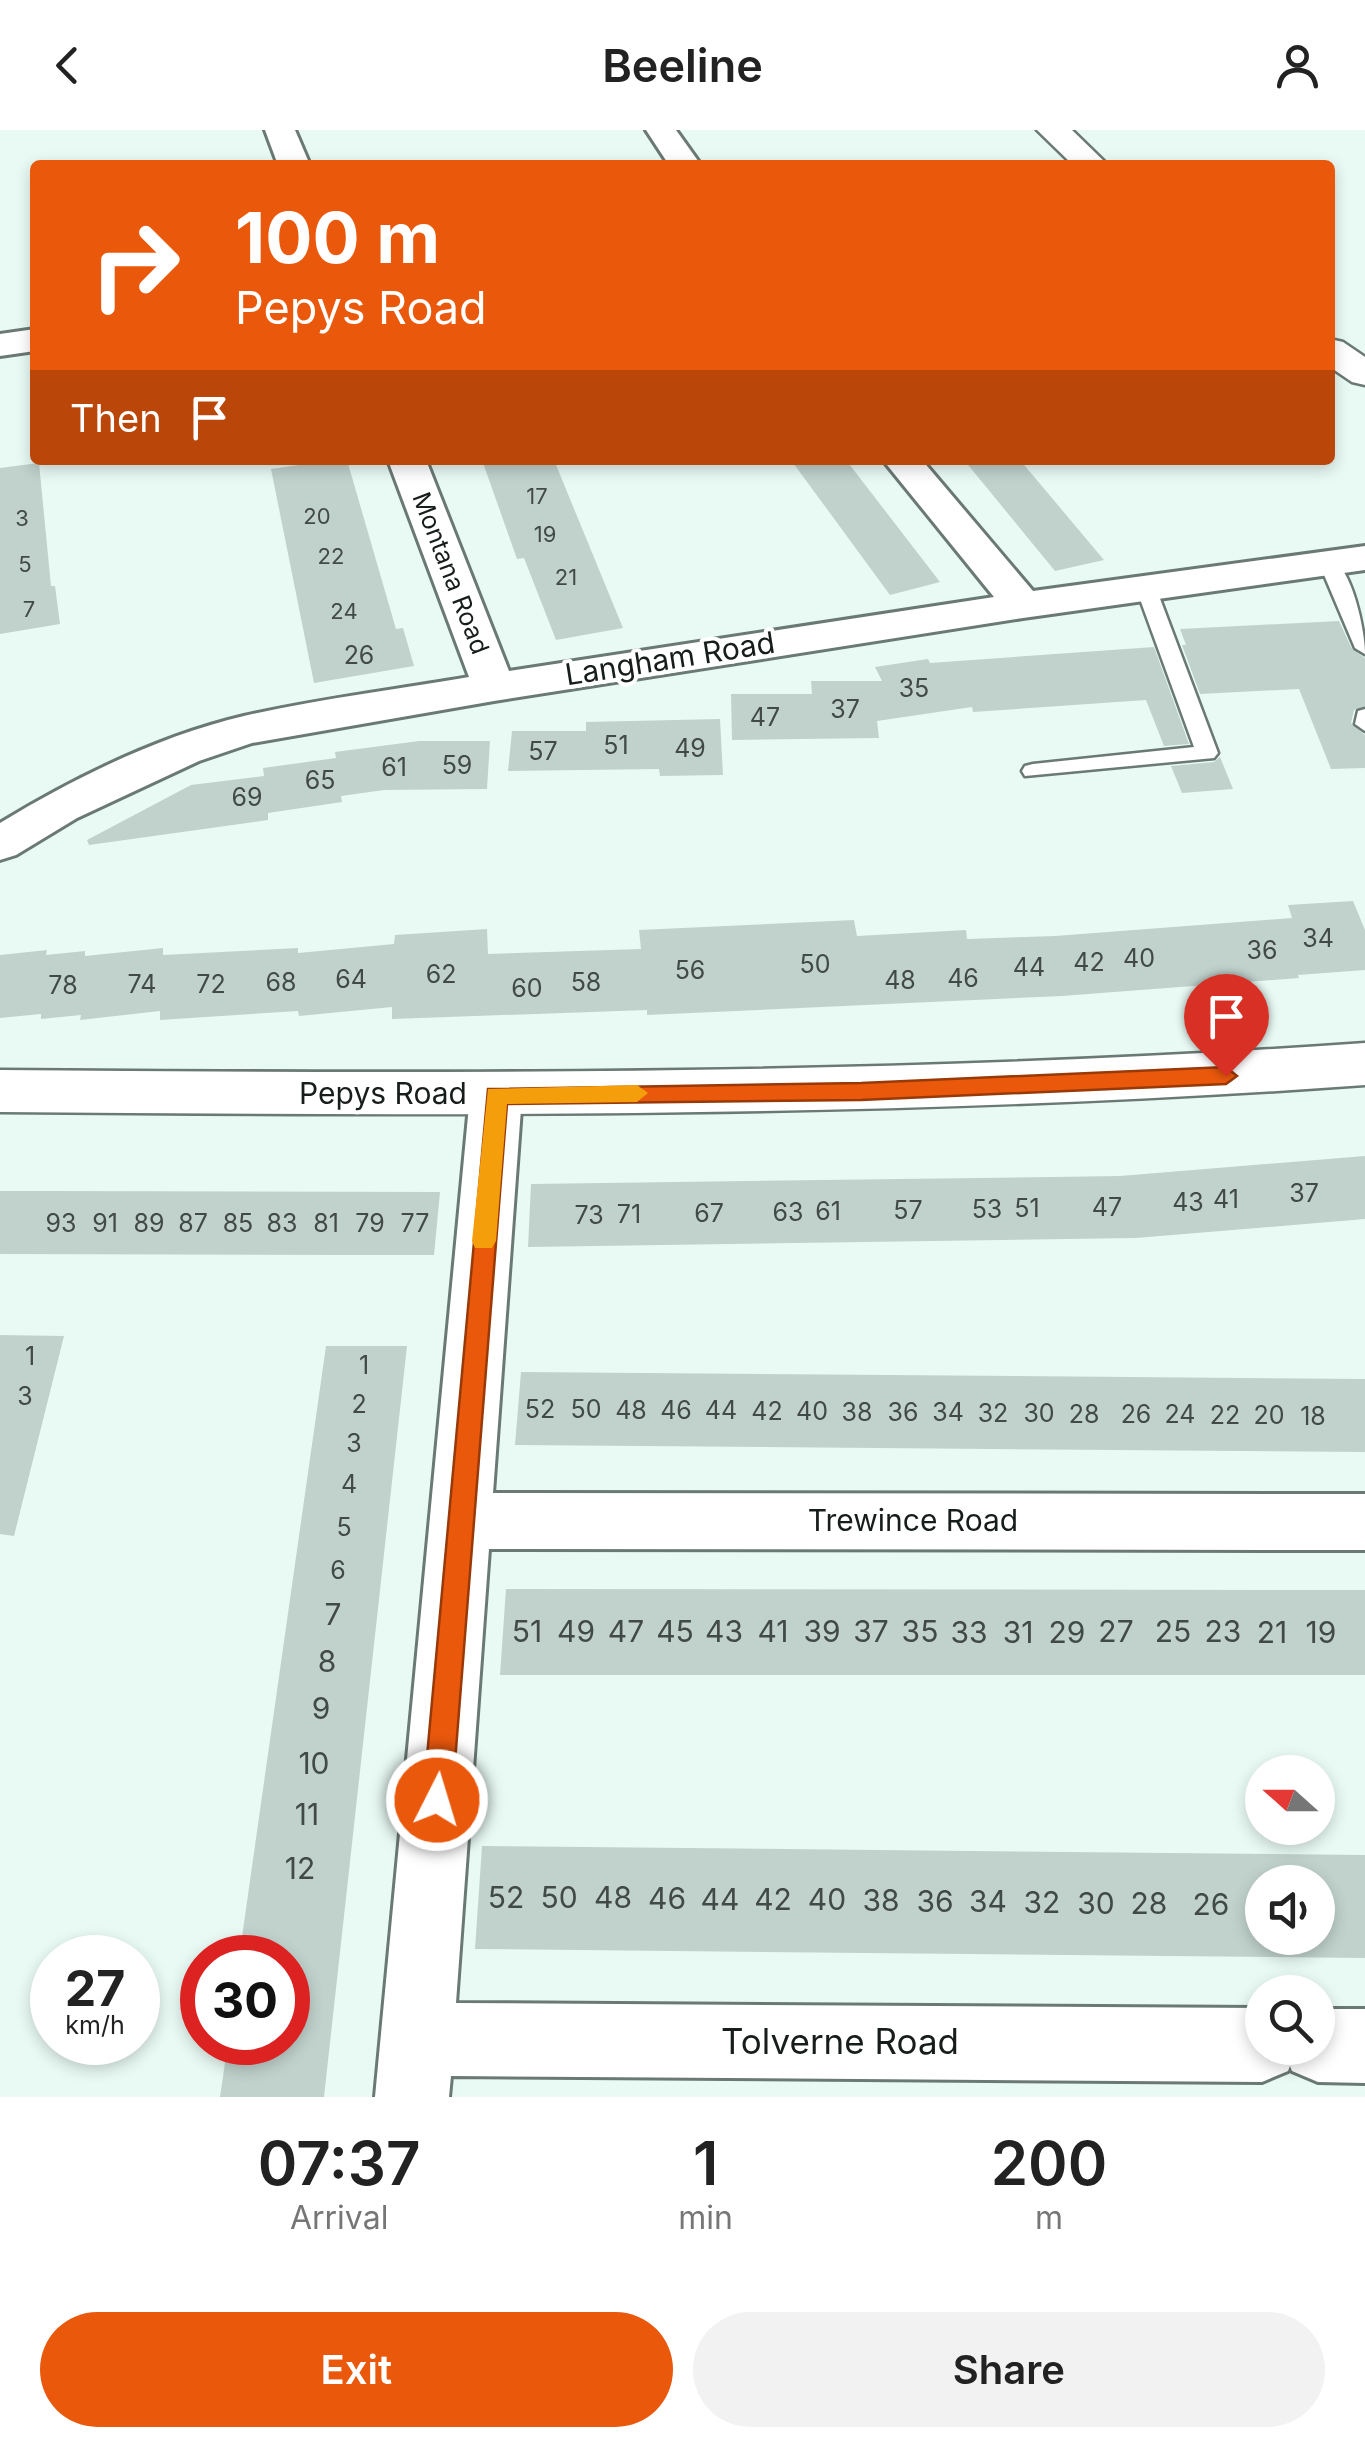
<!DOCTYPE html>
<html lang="en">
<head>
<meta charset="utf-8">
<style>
	:root { --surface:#fff; --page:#f2f2f2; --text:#222; --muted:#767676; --accent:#ea580c }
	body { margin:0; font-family:Inter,sans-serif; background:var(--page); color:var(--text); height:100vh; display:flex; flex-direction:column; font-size:38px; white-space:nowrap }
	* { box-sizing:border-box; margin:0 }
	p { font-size:32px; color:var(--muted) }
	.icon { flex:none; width:55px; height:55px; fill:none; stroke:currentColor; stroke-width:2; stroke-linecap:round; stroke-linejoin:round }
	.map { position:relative; height:1967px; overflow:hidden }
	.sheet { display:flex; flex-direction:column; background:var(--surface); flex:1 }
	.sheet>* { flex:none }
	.hud { position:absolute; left:30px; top:30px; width:1305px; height:305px; border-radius:10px; box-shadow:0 5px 15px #0003; background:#ea580c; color:#fff; overflow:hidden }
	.needle { width:65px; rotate:291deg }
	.tools { position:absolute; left:1245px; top:1625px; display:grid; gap:20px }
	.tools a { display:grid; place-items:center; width:90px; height:90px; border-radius:50%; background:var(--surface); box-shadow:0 5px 15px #0003; font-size:50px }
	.speed { position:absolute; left:30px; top:1805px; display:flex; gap:20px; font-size:50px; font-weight:700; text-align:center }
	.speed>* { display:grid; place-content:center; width:130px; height:130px; border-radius:50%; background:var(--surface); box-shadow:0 5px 15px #0003; line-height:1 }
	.speed small { font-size:25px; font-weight:400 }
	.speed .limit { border:15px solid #d22; background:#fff; color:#111 }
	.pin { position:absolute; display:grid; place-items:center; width:85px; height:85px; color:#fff; margin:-102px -42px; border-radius:50% 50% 50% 0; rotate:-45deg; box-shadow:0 0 10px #0007 }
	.pin .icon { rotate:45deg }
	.me { position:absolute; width:110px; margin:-55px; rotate:5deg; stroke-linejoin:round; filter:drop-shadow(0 0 8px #0008) }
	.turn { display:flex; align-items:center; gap:35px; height:210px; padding:0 40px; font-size:45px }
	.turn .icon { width:130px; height:130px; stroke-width:2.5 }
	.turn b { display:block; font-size:70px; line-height:85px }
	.then { display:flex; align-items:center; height:95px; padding:0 40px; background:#0003; gap:20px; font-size:38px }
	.eta { display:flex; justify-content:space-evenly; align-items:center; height:170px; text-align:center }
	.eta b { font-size:60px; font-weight:600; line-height:70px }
	.cta { display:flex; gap:20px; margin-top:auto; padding:20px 40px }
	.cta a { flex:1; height:115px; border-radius:60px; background:var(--accent); color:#fff; font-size:40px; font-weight:600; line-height:115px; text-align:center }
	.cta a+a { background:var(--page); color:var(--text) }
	header { display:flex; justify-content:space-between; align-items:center; height:130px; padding:0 40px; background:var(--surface); font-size:45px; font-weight:600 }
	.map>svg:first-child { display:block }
</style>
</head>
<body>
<header><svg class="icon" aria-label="back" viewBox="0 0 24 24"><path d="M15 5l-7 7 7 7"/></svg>Beeline<svg class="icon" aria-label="person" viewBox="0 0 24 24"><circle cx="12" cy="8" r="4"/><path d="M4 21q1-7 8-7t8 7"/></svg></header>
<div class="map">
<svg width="1365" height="1967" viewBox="0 0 1365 1967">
	<rect width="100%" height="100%" fill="#e9faf4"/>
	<!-- building -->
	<g fill="#c1d2cc" fill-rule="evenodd">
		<path d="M334 330H347L396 499 403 498 414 536 314 553 271 339Z"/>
		<path d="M482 330H554L623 498 556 510 524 428 517 429Z"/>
		<path d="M791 330H846L940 452 890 465Z"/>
		<path d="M964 330H1020L1104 430 1055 441Z"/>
		<path d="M39 333 51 456H55L60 494 0 504V338Z"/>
		<path d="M1339 491 1352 519 1365 528V576L1354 580 1351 593 1365 605V638L1331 639 1299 559 1200 564 1182 515H1186L1180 499Z"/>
		<path d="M1154 517 1189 614 1164 616 1146 570 973 582 972 577 877 591 879 608 732 610 731 564H812L811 551H882L875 537 928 529 930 533Z"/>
		<path d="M720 589 723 645 660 646 659 639 508 641 512 601H586V592Z"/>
		<path d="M419 611H490L487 659 384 660 341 666 342 672 268 683V690L89 715 87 710 191 655 264 646 263 638 336 628 335 622Z"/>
		<path d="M1220 627 1233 659 1182 663 1171 636 1214 632Z"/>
		<path d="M1353 771 1365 800V840L1298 845 1299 848 1062 866 647 885V880L392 889V877L299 886 298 881 160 890V881L80 890 81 885 41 889V884L0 888V825L47 820 46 825 85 821V826L163 818V825L298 818V823L394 814 395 805 487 799 488 824 641 819 639 800 854 790 857 806 966 800 967 809 1055 806 1292 788 1288 775Z"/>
		<path d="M1365 1026V1089L1136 1108 528 1117 531 1054 1120 1046Z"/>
		<path d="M0 1061H47L440 1062 434 1125H344L0 1124Z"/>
		<path d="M0 1205 64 1206 14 1406 0 1404Z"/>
		<path d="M326 1216H407L324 1967H220L228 1912H288V1828H239Z"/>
		<path d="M521 1242 1365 1249V1322L515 1315Z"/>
		<path d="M506 1459 1365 1460V1545H500Z"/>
		<path d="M482 1716 1365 1725V1828L475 1819ZM1262 1752H1318V1808H1262Z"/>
	</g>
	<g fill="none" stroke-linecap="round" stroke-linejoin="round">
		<defs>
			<g id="service">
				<path d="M1329 427C1352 436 1365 501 1365 524L1355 518 1319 433Z"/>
				<path d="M1146 452 1156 458 1218 623 1214 628 1025 646 1022 641 1025 636 1033 634 1194 617 1136 458Z"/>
				<path d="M1365 579V601L1355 594 1358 581Z"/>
			</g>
			<g id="minor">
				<path d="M265 0H295L310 35H278Z"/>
				<path d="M646 0H676L701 35H669Z"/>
				<path d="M35 199V221L0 226V204Z"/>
				<path d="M388 330H426L509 541 994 467 883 330H922L1033 461 1365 416V440L1023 488 494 571 252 613 199 631 77 688 16 725 0 730V693C74 648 159 606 244 586 317 569 394 560 469 547Z"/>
				<path d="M496 945 514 951 522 965 493 1363 1365 1364V1420L489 1419 456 1873 1262 1878V1918H1318V1879H1365V1953L1318 1952 1292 1941 1290 1936 1288 1941 1262 1952 451 1946 449 1967H375L470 965 478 951Z"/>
			</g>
			<path id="tertiary" d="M1365 913V955C910 988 456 986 0 982V940C456 944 910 945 1365 913Z"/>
			<g id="secondary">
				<path d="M1037 0H1072L1108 35H1073Z"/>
				<path d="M1330 209 1343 212 1365 227V255L1352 252 1330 237Z"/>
			</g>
		</defs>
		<!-- service casing -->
		<use href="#service" stroke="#6a7974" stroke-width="5"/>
		<!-- minor casing -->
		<use href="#minor" stroke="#6a7974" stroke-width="6"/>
		<!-- tertiary casing -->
		<use href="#tertiary" stroke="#6a7974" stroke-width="5"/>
		<!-- secondary casing -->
		<use href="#secondary" stroke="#6a7974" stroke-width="5"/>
		<!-- service -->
		<use href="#service" fill="#fff" fill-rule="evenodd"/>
		<!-- minor -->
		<use href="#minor" fill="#fff" fill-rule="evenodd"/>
		<!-- tertiary -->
		<use href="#tertiary" fill="#fff" fill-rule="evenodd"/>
		<!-- secondary -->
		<use href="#secondary" fill="#fff" fill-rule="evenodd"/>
	</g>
	<!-- route -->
	<path fill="#ea580c" stroke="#983908" stroke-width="2.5" d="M1226 937 1237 946 1226 954 861 970 507 974 452 1670 448 1681 437 1685 427 1681 423 1670 488 959 861 953Z"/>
	<!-- slow -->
	<path fill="#f59e0b" d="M637 955 648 963 637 972 507 974 496 1111 492 1118H475L472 1111 488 959Z"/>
	<g text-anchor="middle" stroke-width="8" stroke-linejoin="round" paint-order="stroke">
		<!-- far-number labels -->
		<g font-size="22" fill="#424a47">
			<text x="537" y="374">17</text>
			<text x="317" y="394">20</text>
			<text x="22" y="396">3</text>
			<text x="545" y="412">19</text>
			<text x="331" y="434">22</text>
			<text x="25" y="442">5</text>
			<text x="566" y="455">21</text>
			<text x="29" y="487">7</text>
			<text x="344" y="489">24</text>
		</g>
		<!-- far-street labels -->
		<g font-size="25" fill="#171d1b" stroke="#fff">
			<text transform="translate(451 443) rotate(69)" y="9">Montana Road</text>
		</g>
		<!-- number labels -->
		<g font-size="25" fill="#424a47">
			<text x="359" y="534">26</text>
			<text x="914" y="567">35</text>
			<text x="845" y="588">37</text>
			<text x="765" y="596">47</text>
			<text x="616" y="624">51</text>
			<text x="690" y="627">49</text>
			<text x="543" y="630">57</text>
			<text x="457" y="644">59</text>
			<text x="394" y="646">61</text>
			<text x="320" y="659">65</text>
			<text x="247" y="676">69</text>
			<text x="1318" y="817">34</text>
			<text x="1262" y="829">36</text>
			<text x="1139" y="837">40</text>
			<text x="1089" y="841">42</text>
			<text x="815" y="843">50</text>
			<text x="1029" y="846">44</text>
			<text x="690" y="849">56</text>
			<text x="441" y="853">62</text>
			<text x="963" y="857">46</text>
			<text x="351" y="858">64</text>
			<text x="900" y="859">48</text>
			<text x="281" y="861">68</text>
			<text x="586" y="861">58</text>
			<text x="142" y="863">74</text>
			<text x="211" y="863">72</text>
			<text x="63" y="864">78</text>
			<text x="527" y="867">60</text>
			<text x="1304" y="1072">37</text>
			<text x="1226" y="1078">41</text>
			<text x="1188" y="1081">43</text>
			<text x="1107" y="1086">47</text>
			<text x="1027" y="1087">51</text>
			<text x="987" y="1088">53</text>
			<text x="908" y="1089">57</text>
			<text x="828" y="1090">61</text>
			<text x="788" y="1091">63</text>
			<text x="709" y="1092">67</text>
			<text x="629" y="1093">71</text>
			<text x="589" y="1094">73</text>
			<text x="61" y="1102">93</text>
			<text x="105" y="1102">91</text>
			<text x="149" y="1102">89</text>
			<text x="193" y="1102">87</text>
			<text x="238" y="1102">85</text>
			<text x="282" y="1102">83</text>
			<text x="326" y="1102">81</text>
			<text x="370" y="1102">79</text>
			<text x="415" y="1102">77</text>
			<text x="30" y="1235">1</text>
			<text x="364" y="1244">1</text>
			<text x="25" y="1275">3</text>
			<text x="359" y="1283">2</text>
			<text x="540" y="1288">52</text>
			<text x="586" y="1288">50</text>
			<text x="631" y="1289">48</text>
			<text x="676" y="1289">46</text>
			<text x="721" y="1289">44</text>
			<text x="767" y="1290">42</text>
			<text x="812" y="1290">40</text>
			<text x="857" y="1291">38</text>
			<text x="903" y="1291">36</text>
			<text x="948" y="1291">34</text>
			<text x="993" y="1292">32</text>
			<text x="1039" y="1292">30</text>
			<text x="1084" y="1293">28</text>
			<text x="1136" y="1293">26</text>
			<text x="1180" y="1293">24</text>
			<text x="1225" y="1294">22</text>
			<text x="1269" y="1294">20</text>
			<text x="1313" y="1295">18</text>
			<text x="354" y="1322">3</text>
			<text x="349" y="1363">4</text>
			<text x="344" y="1406">5</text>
			<text x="338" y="1449">6</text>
		</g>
		<!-- street labels -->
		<g font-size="30" fill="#171d1b" stroke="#fff">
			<text transform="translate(670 529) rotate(-9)" y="10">Langham Road</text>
			<text x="383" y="974">Pepys Road</text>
			<text x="913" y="1401">Trewince Road</text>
		</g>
		<!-- near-number labels -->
		<g font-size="30" fill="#424a47">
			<text x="333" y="1495">7</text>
			<text x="527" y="1512">51</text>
			<text x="576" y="1512">49</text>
			<text x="626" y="1512">47</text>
			<text x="675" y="1512">45</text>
			<text x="724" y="1512">43</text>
			<text x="773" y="1512">41</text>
			<text x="822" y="1512">39</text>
			<text x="871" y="1512">37</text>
			<text x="920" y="1512">35</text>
			<text x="1116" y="1512">27</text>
			<text x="1173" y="1512">25</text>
			<text x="1223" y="1512">23</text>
			<text x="969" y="1513">33</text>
			<text x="1018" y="1513">31</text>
			<text x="1067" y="1513">29</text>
			<text x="1272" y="1513">21</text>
			<text x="1321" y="1513">19</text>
			<text x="327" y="1542">8</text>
			<text x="321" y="1589">9</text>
			<text x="314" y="1644">10</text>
			<text x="307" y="1695">11</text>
			<text x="300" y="1749">12</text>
			<text x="506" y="1778">52</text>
			<text x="559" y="1778">50</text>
			<text x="613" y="1778">48</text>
			<text x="667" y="1779">46</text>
			<text x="720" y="1780">44</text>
			<text x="773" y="1780">42</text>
			<text x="827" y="1780">40</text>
			<text x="881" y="1781">38</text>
			<text x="935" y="1782">36</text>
			<text x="988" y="1782">34</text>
			<text x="1042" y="1783">32</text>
			<text x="1096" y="1784">30</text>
			<text x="1149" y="1784">28</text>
			<text x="1211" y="1785">26</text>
		</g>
		<!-- near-street labels -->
		<g font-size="35" fill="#171d1b" stroke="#fff">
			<text x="840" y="1924">Tolverne Road</text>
		</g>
	</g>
</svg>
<div class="tools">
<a><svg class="needle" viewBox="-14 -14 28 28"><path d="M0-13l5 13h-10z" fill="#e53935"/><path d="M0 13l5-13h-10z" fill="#767676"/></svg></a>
<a><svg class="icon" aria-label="sound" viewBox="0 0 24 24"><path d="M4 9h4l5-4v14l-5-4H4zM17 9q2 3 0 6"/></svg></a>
<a><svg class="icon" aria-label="search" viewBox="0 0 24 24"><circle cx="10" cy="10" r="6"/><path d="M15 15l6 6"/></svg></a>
</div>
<div class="speed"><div>27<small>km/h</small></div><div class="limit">30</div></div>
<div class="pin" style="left:1226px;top:946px;background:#d93025"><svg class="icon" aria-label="arrive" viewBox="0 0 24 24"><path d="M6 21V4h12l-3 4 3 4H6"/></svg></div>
<svg class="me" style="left:437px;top:1670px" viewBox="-20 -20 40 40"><circle r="17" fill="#ea580c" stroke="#fff" stroke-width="3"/><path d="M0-11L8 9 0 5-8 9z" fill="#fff"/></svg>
<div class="hud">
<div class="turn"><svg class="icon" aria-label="right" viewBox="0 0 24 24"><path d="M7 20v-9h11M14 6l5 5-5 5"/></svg><div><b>100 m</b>Pepys Road</div></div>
<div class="then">Then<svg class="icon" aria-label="arrive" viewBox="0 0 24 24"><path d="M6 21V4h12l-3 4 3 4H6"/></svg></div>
</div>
</div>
<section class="sheet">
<div class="eta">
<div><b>07:37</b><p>Arrival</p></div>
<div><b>1</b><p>min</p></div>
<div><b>200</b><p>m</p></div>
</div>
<div class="cta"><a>Exit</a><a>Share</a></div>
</section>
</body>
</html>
